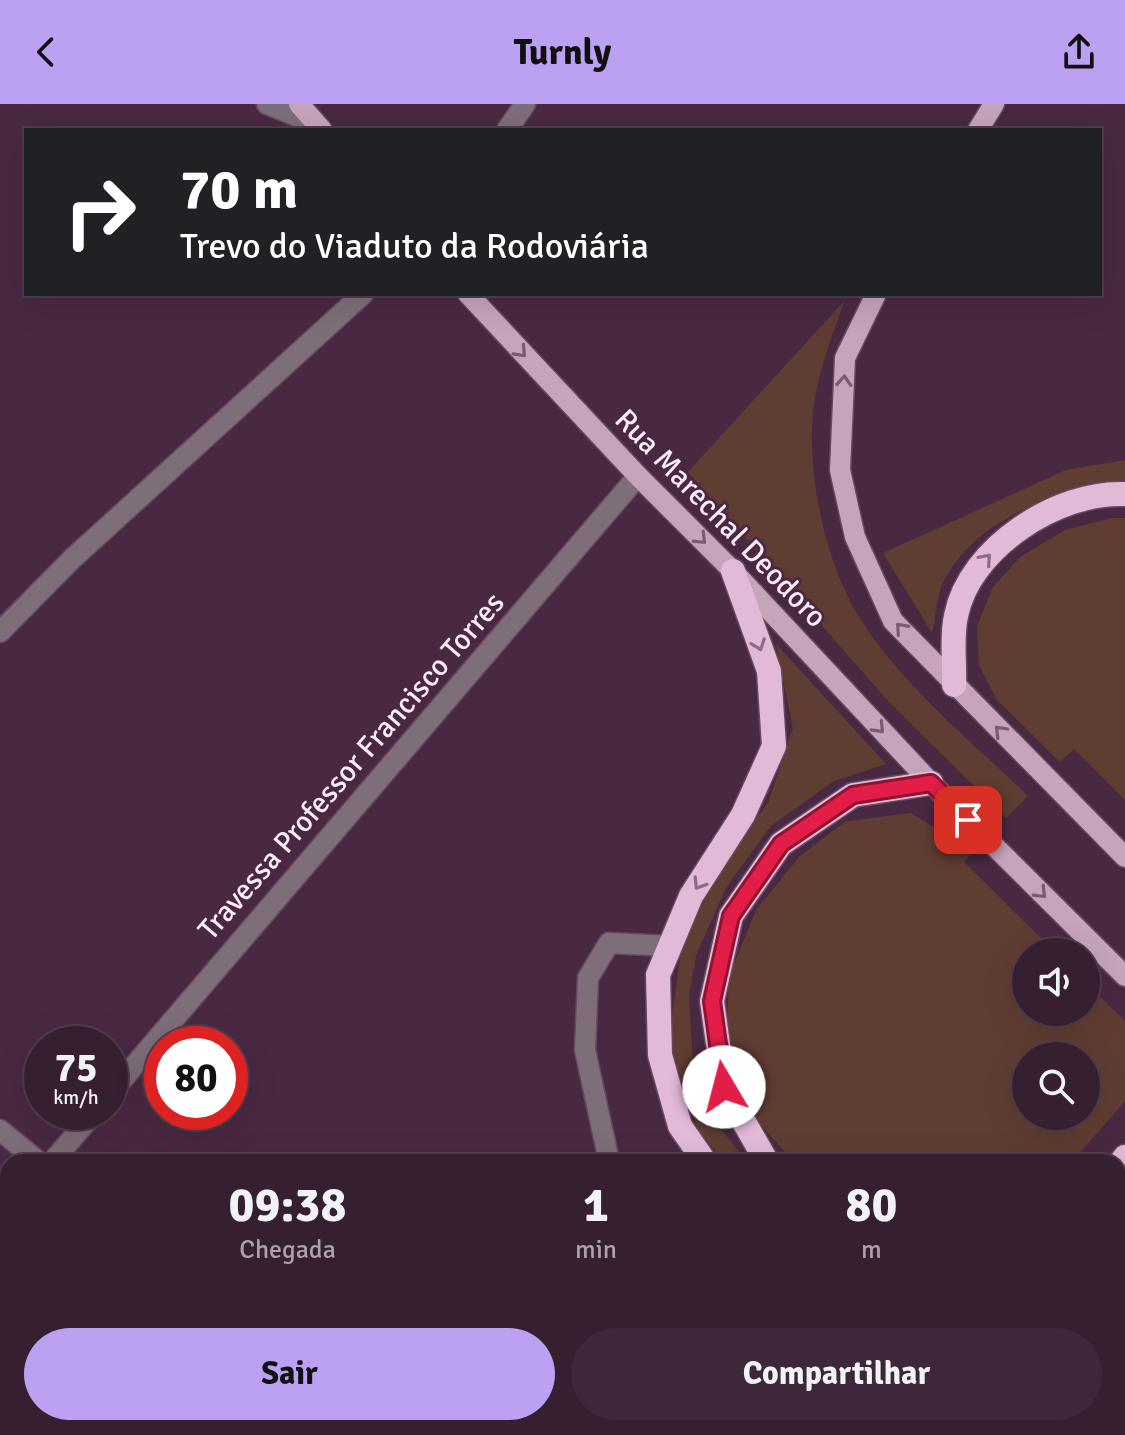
<!DOCTYPE html>
<html lang="pt">
<head>
<meta charset="utf-8">
<style>
	:root { --surface:#371f32; --page:#3e273a; --text:#f1f3f6; --muted:#aaa2ac; --line:#513d4d; --accent:#bca0f2 }
	body { margin:0; font-family:Signika,sans-serif; background:var(--page); color:var(--text); height:100vh; display:flex; flex-direction:column; font-size:30px; white-space:nowrap }
	* { box-sizing:border-box; margin:0 }
	p { font-size:26px; color:var(--muted) }
	.icon { flex:none; width:44px; height:44px; fill:none; stroke:currentColor; stroke-width:2; stroke-linecap:round; stroke-linejoin:round }
	.map { position:relative; flex:1; overflow:hidden }
	.details { position:absolute; left:0px; top:1050px; width:1126px; height:282px; display:flex; flex-direction:column; background:var(--surface); border-radius:24px 24px 0 0; box-shadow:0 8px 32px #0002,0 0 0 2px var(--line) }
	.details>* { flex:none }
	.hud { position:absolute; left:24px; top:24px; width:1078px; height:168px; border-radius:0px; box-shadow:0 8px 32px #0002,0 0 0 2px var(--line); background:#202124; color:#fff; overflow:hidden }
	.fabs { position:absolute; left:1012px; top:834px; display:grid; gap:16px }
	.fabs a { display:grid; place-items:center; width:88px; height:88px; border-radius:50%; background:var(--surface); box-shadow:0 8px 32px #0002,0 0 0 2px var(--line); font-size:40px }
	.speed { position:absolute; left:24px; top:922px; display:flex; gap:16px; font-size:40px; font-weight:700; text-align:center }
	.speed>* { display:grid; place-content:center; width:104px; height:104px; border-radius:50%; background:var(--surface); box-shadow:0 8px 32px #0002,0 0 0 2px var(--line); line-height:1 }
	.speed small { font-size:20px; font-weight:400 }
	.speed .limit { border:12px solid #d22; background:#fff; color:#111 }
	.pin { position:absolute; display:grid; place-items:center; width:68px; height:68px; color:#fff; margin:-34px; border-radius:16px; box-shadow:0 4px 12px #0006 }
	.me { position:absolute; width:88px; margin:-44px; rotate:352deg; stroke-linejoin:round; filter:drop-shadow(0 0 6px #0008) }
	.turn { display:flex; align-items:center; gap:28px; height:168px; padding:0 24px; font-size:36px }
	.turn .icon { width:104px; height:104px; stroke-width:2.5 }
	.turn b { display:block; font-size:56px; line-height:68px }
	.eta { display:flex; justify-content:space-evenly; align-items:center; height:136px; text-align:center }
	.eta b { font-size:48px; font-weight:800; line-height:56px }
	.button { display:flex; gap:16px; margin-top:auto; padding:16px 24px }
	.button a { flex:1; height:92px; border-radius:48px; background:var(--accent); color:#111; font-size:32px; font-weight:800; line-height:92px; text-align:center }
	.button a+a { background:var(--page); color:var(--text) }
	header { display:flex; justify-content:space-between; align-items:center; height:104px; padding:0 24px; background:var(--accent); color:#111; font-size:36px; font-weight:800 }
	.map>svg:first-child { display:block }
</style>
</head>
<body>
<header><svg class="icon" aria-label="back" viewBox="0 0 24 24"><path d="M15 5l-7 7 7 7"/></svg>Turnly<svg class="icon" aria-label="share" viewBox="0 0 24 24"><path d="M12 15V3M7 8l5-5 5 5M5 13v7h14v-7"/></svg></header>
<div class="map">
<svg width="1125" height="1331" viewBox="0 0 1125 1331">
	<rect width="100%" height="100%" fill="#492942"/>
	<!-- green -->
	<g fill="#603d33" fill-rule="evenodd">
		<path d="M845 196C833 230 819 264 814 300 805 366 825 460 861 516 903 582 972 638 1028 692L1006 714 888 597 688 368Z"/>
		<path d="M1125 356V376C1059 386 980 412 945 474 937 489 936 512 932 529L883 449 1066 366Z"/>
		<path d="M1112 414H1125V696L1074 645 1060 658 997 596 979 561 977 522 993 483 1020 453 1065 426Z"/>
		<path d="M776 540 886 660 834 677 771 722 727 782 696 851 689 892 693 958 721 1025 747 1058H724L697 1024 669 935 681 848 720 761 768 699 793 624Z"/>
		<path d="M911 709 973 748 964 758 1055 848H1026V908H1086V879L1125 917V997L1072 1058H794L745 1003 726 939 729 872 756 806 800 752 846 717ZM1026 952H1086V1012H1026Z"/>
		<path d="M1125 1224V1331H1118L1115 1324H1118V1245Z"/>
	</g>
	<g fill="none" stroke-linecap="round" stroke-linejoin="round">
		<defs>
			<g id="minor">
				<path d="M267 0 316 20"/>
				<path d="M507 26 525 0"/>
				<path d="M0 528 72 455 363 190"/>
				<path d="M110 990 638 372"/>
				<path d="M0 1026 39 1058"/>
				<path d="M609 1057 585 946 588 874 609 839 670 842"/>
				<path d="M52 1058 95 1008"/>
				<path d="M350 1324 358 1331"/>
			</g>
			<g id="major">
				<path d="M299 0 322 26"/>
				<path d="M978 26 994 0"/>
				<path d="M468 190 638 372 733 467 931 679 1125 872"/>
				<path d="M876 190 845 254 840 366 855 433 893 517 1125 753"/>
			</g>
			<g id="highway">
				<path d="M954 581C955 559 951 534 956 512 969 444 1058 387 1125 390"/>
				<path d="M705 1058 680 1022 660 951 658 871 691 792 743 711 774 642 769 567 733 467"/>
				<path d="M767 1058 724 983 712 897 731 812 781 740 853 691 931 679"/>
				<path d="M1118 1062 1125 1053"/>
				<path d="M1118 1202 1125 1179"/>
				<path d="M880 1324V1331"/>
				<path d="M1098 1324 1099 1331"/>
				<path d="M945 1331 949 1324"/>
				<path d="M1016 1331 1021 1324"/>
			</g>
		</defs>
		<!-- minor casing -->
		<use href="#minor" stroke="#66485f" stroke-width="23"/>
		<!-- major casing -->
		<use href="#major" stroke="#66485f" stroke-width="23"/>
		<!-- highway casing -->
		<use href="#highway" stroke="#66485f" stroke-width="27"/>
		<!-- minor -->
		<use href="#minor" stroke="#7e6e7a" stroke-width="20"/>
		<!-- major -->
		<use href="#major" stroke="#c6a4bc" stroke-width="20"/>
		<!-- highway -->
		<use href="#highway" stroke="#e2b9d7" stroke-width="24"/>
	</g>
	<!-- one-way arrows -->
	<defs><path id="oneway-chevron" d="M-2-3.5L2.5 0L-2 3.5" fill="none" stroke-width="1.6" stroke-linecap="round" stroke-linejoin="round" transform="scale(2)"/></defs>
	<g stroke="#7b5a73">
		<use href="#oneway-chevron" transform="translate(521 248) rotate(47)"/>
		<use href="#oneway-chevron" transform="translate(844 277) rotate(-87)"/>
		<use href="#oneway-chevron" transform="translate(701 435) rotate(45)"/>
		<use href="#oneway-chevron" transform="translate(901 524) rotate(-131)"/>
		<use href="#oneway-chevron" transform="translate(879 624) rotate(47)"/>
		<use href="#oneway-chevron" transform="translate(1000 627) rotate(-134)"/>
		<use href="#oneway-chevron" transform="translate(1041 789) rotate(45)"/>
	</g>
	<g stroke="#8e6a85">
		<use href="#oneway-chevron" transform="translate(986 455) rotate(-49)"/>
		<use href="#oneway-chevron" transform="translate(759 541) rotate(70)"/>
		<use href="#oneway-chevron" transform="translate(699 780) rotate(122)"/>
	</g>
	<g fill="none" stroke-linecap="round" stroke-linejoin="round">
		<defs>
			<path id="route" d="M724 983 712 897 731 812 781 740 853 691 931 679 968 716"/>
		</defs>
		<!-- route casing -->
		<use href="#route" stroke="#92132f" stroke-width="20"/>
		<!-- route -->
		<use href="#route" stroke="#e11d48" stroke-width="14"/>
	</g>
	<g text-anchor="middle" stroke-width="6" stroke-linejoin="round" paint-order="stroke">
		<!-- street labels -->
		<g font-size="30" fill="#fdebf7" stroke="#492942">
			<text transform="translate(721 414) rotate(46)" y="10">Rua Marechal Deodoro</text>
			<text transform="translate(351 662) rotate(-49)" y="10">Travessa Professor Francisco Torres</text>
		</g>
	</g>
</svg>
<div class="fabs">
<a><svg class="icon" aria-label="sound" viewBox="0 0 24 24"><path d="M4 9h4l5-4v14l-5-4H4zM17 9q2 3 0 6"/></svg></a>
<a><svg class="icon" aria-label="search" viewBox="0 0 24 24"><circle cx="10" cy="10" r="6"/><path d="M15 15l6 6"/></svg></a>
</div>
<div class="speed"><div>75<small>km/h</small></div><div class="limit">80</div></div>
<div class="pin" style="left:968px;top:716px;background:#d93025"><svg class="icon" aria-label="arrive" viewBox="0 0 24 24"><path d="M6 21V4h12l-3 4 3 4H6"/></svg></div>
<svg class="me" style="left:724px;top:983px" viewBox="-20 -20 40 40"><circle r="19" fill="#fff"/><path d="M0-13L10 11 0 6-10 11z" fill="#e11d48"/></svg>
<div class="hud">
<div class="turn"><svg class="icon" aria-label="right" viewBox="0 0 24 24"><path d="M7 20v-9h11M14 6l5 5-5 5"/></svg><div><b>70 m</b>Trevo do Viaduto da Rodoviária</div></div>
</div>
<section class="details">
<div class="eta">
<div><b>09:38</b><p>Chegada</p></div>
<div><b>1</b><p>min</p></div>
<div><b>80</b><p>m</p></div>
</div>
<div class="button"><a>Sair</a><a>Compartilhar</a></div>
</section>
</div>
</body>
</html>
